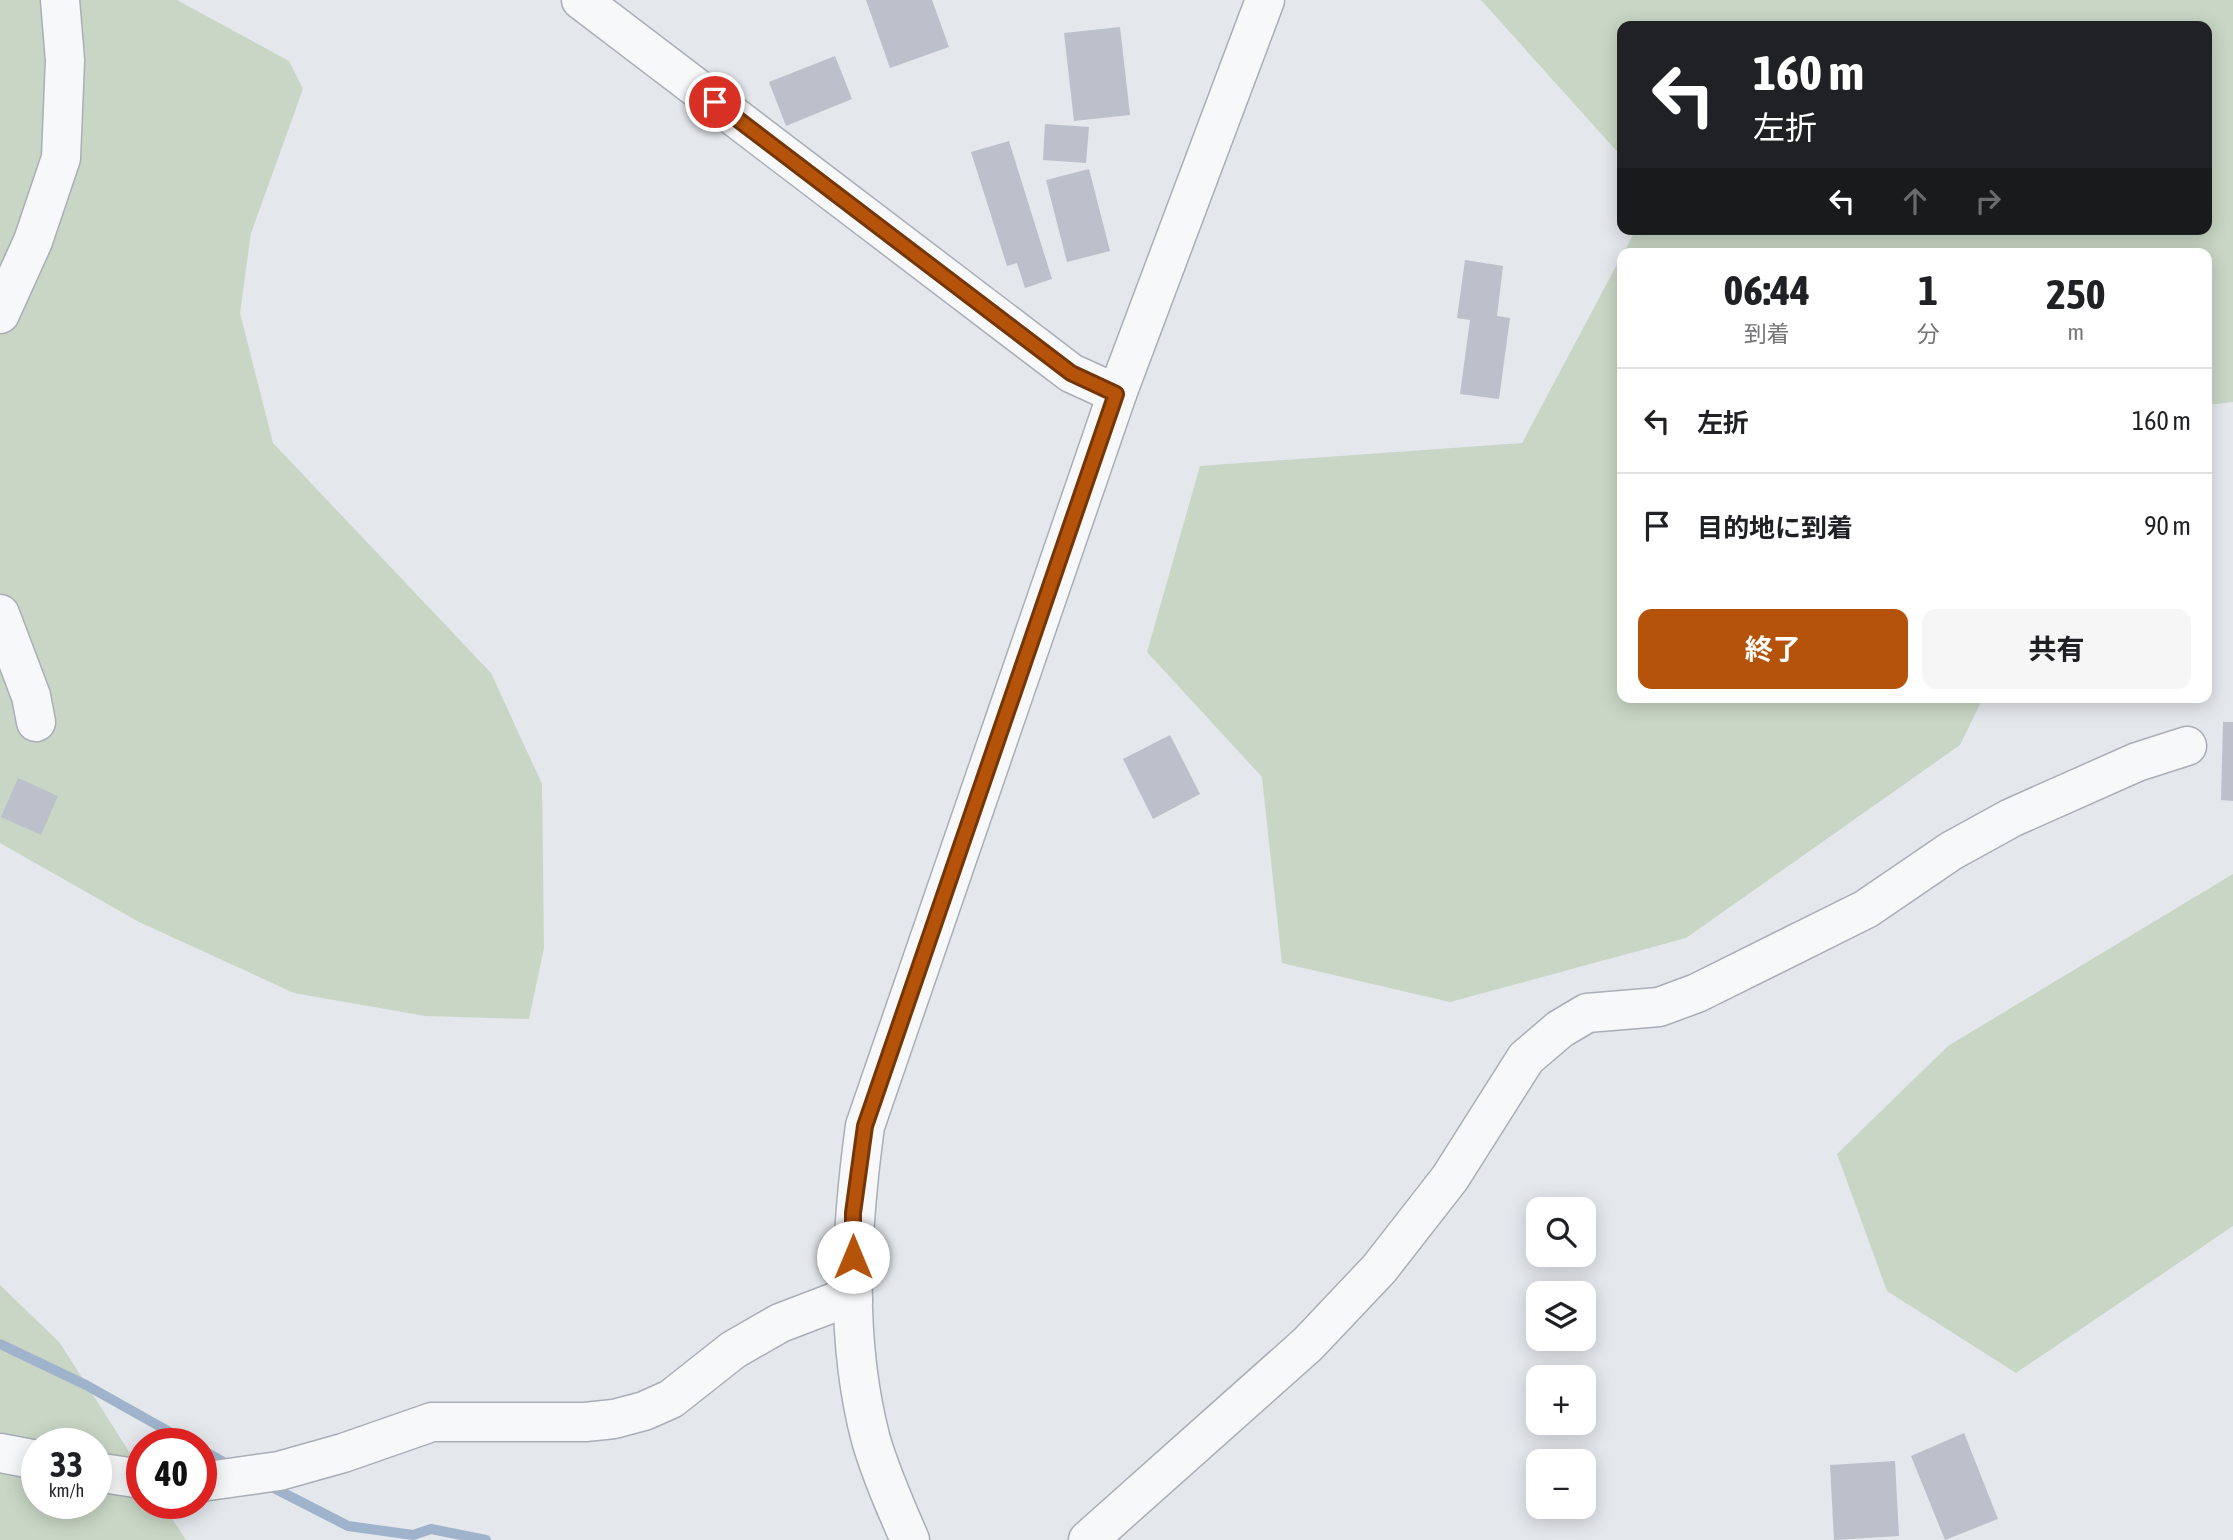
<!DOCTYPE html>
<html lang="ja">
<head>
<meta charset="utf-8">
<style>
	:root { --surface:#fff; --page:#f6f6f6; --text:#202124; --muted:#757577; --line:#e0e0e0; --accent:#b45309 }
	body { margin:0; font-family:"Asap Condensed","Noto Sans JP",sans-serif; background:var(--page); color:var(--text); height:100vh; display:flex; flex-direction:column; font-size:26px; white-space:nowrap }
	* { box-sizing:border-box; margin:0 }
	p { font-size:23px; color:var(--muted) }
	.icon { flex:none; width:38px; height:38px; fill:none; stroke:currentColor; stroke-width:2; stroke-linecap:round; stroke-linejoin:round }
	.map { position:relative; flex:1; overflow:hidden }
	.panel { position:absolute; left:1617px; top:248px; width:595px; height:455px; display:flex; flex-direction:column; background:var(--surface); border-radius:14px; box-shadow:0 4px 18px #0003 }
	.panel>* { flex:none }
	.banner { position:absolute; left:1617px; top:21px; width:595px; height:214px; border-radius:14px; box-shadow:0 4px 18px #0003; background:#202124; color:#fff; overflow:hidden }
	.fabs { position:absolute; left:1526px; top:1197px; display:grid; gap:14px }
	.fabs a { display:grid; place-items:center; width:70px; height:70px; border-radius:14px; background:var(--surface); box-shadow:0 4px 18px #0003; font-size:35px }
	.speed { position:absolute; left:21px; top:1428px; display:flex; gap:14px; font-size:35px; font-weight:700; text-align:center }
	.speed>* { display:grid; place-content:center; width:91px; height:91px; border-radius:50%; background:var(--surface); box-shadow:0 4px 18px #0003; line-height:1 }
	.speed small { font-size:18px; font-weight:400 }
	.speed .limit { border:10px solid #d22; background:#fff; color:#111 }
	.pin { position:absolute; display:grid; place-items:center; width:60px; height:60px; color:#fff; margin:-30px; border:4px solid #fff; border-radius:50%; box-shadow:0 2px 7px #0007 }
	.me { position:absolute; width:77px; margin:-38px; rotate:0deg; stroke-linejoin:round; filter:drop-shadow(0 0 5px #0008) }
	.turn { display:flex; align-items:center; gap:24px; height:147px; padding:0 21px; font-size:32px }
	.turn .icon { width:91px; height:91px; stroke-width:2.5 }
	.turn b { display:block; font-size:49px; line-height:60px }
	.lanes { display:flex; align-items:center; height:66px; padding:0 21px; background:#0003; justify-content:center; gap:35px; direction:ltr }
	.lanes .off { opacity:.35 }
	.eta { display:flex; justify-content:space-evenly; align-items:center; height:119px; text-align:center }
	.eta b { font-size:42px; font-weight:700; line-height:49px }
	.primary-button { display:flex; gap:14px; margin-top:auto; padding:14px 21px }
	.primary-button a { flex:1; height:80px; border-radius:14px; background:var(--accent); color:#fff; font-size:28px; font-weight:700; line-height:80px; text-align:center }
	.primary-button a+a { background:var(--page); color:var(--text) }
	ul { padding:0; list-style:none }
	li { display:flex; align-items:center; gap:21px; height:105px; padding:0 21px; border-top:2px solid var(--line) }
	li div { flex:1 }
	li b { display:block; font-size:26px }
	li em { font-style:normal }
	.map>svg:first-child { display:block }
</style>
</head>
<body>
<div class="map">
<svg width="2233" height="1540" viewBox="0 0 2233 1540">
	<rect width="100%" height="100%" fill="#e4e7ec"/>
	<!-- green -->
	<g fill="#c9d6c5" fill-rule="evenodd">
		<path d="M0 0H177L289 61 303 89 251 233 240 313 273 443 491 673 542 784 544 948 529 1019 425 1016 294 993 139 922 0 843Z"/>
		<path d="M1481 0H2233V402L2207 405V254H1623L1636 229H2207V26H1622V157Z"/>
		<path d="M1622 255V698H1983L1960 745 1686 938 1450 1002 1282 963 1262 777 1147 652 1200 466 1522 443Z"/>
		<path d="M2233 874V1226L2016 1373 1887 1291 1837 1154 1948 1046Z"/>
		<path d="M0 1285 60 1343 142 1472V1503H162L186 1540H0ZM37 1444H96V1503H37Z"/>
	</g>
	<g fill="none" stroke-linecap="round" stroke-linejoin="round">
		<!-- stream -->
		<g stroke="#9fb4cc" stroke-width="10">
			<path d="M0 1344 86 1385 191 1444"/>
			<path d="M201 1449 232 1467"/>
			<path d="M268 1485 348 1526 413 1535 431 1529 486 1540"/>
		</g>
	</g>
	<!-- building -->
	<g fill="#bbc0ca">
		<path d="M866 0H932L949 47 890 68Z"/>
		<path d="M1120 27 1130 115 1074 121 1064 33Z"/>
		<path d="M835 56 852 99 786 126 769 82Z"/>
		<path d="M1045 124 1089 127 1086 163 1043 160Z"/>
		<path d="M1009 141 1052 279 1025 288 1017 263 1007 266 971 152Z"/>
		<path d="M1089 169 1110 251 1067 262 1046 180Z"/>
		<path d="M1465 260 1503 266 1497 316 1510 318 1499 399 1460 394 1470 320 1457 318Z"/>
		<path d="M2223 722H2233V801L2221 800Z"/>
		<path d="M1170 735 1200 794 1153 819 1123 759Z"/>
		<path d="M18 778 58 796 41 835 1 817Z"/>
		<path d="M1964 1433 1998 1519 1945 1540 1911 1456Z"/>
		<path d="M1895 1461 1899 1536 1834 1540 1830 1465Z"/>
	</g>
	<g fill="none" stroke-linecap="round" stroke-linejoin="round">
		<defs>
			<g id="minor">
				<path d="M581 0 1071 373 1117 394"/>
				<path d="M0 314 33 241 61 158 65 60 60 0"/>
				<path d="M0 614 31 696 36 722"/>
				<path d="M0 1453 37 1460"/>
				<path d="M96 1472 142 1479"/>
				<path d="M201 1482 279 1471 343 1453 432 1422H585L614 1419 644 1411 671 1399 733 1350 780 1323 835 1302 853 1300"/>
				<path d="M910 1540C896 1508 881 1474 871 1440 844 1338 851 1229 865 1126L1117 394 1265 0"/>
				<path d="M1088 1540 1308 1344 1379 1269 1450 1178 1526 1058 1560 1029 1587 1013 1659 1007 1697 993 1866 909 1951 851 2011 818 2137 762 2187 746"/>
			</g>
		</defs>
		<!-- minor casing -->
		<use href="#minor" stroke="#a9aeb7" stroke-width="41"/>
		<!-- minor -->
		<use href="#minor" stroke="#f7f8fa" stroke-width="38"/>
	</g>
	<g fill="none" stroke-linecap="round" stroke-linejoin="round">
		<defs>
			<path id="route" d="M715 102 1071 373 1116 394 865 1126 853 1213V1257"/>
		</defs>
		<!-- route casing -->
		<use href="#route" stroke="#753606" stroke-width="18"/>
		<!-- route -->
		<use href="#route" stroke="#b45309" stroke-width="12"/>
	</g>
</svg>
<div class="fabs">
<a><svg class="icon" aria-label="search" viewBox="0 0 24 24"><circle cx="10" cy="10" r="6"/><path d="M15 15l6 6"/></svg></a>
<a><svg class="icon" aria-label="layers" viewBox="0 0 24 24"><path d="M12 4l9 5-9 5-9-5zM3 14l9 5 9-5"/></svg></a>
<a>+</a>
<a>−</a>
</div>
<div class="speed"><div>33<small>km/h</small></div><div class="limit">40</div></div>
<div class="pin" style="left:715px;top:102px;background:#d93025"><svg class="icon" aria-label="arrive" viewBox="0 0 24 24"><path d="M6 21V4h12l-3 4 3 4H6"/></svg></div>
<svg class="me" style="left:853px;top:1257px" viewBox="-20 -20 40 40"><circle r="19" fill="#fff"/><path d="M0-13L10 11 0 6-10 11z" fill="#b45309"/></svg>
<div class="banner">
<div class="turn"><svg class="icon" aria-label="left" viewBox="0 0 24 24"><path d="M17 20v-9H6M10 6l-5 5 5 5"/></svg><div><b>160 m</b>左折</div></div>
<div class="lanes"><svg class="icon" aria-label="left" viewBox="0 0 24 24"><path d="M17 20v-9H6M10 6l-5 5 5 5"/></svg><svg class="icon off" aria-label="ahead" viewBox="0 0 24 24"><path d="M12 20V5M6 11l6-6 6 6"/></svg><svg class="icon off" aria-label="right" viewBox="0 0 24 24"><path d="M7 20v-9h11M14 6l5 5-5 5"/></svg></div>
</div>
<section class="panel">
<div class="eta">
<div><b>06:44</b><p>到着</p></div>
<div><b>1</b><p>分</p></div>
<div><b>250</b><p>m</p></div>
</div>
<ul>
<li><svg class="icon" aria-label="left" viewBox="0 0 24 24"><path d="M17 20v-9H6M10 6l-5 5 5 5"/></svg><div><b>左折</b></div><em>160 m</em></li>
<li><svg class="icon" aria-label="arrive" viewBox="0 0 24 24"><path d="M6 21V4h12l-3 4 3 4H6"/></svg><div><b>目的地に到着</b></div><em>90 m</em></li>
</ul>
<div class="primary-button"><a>終了</a><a>共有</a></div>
</section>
</div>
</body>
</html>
